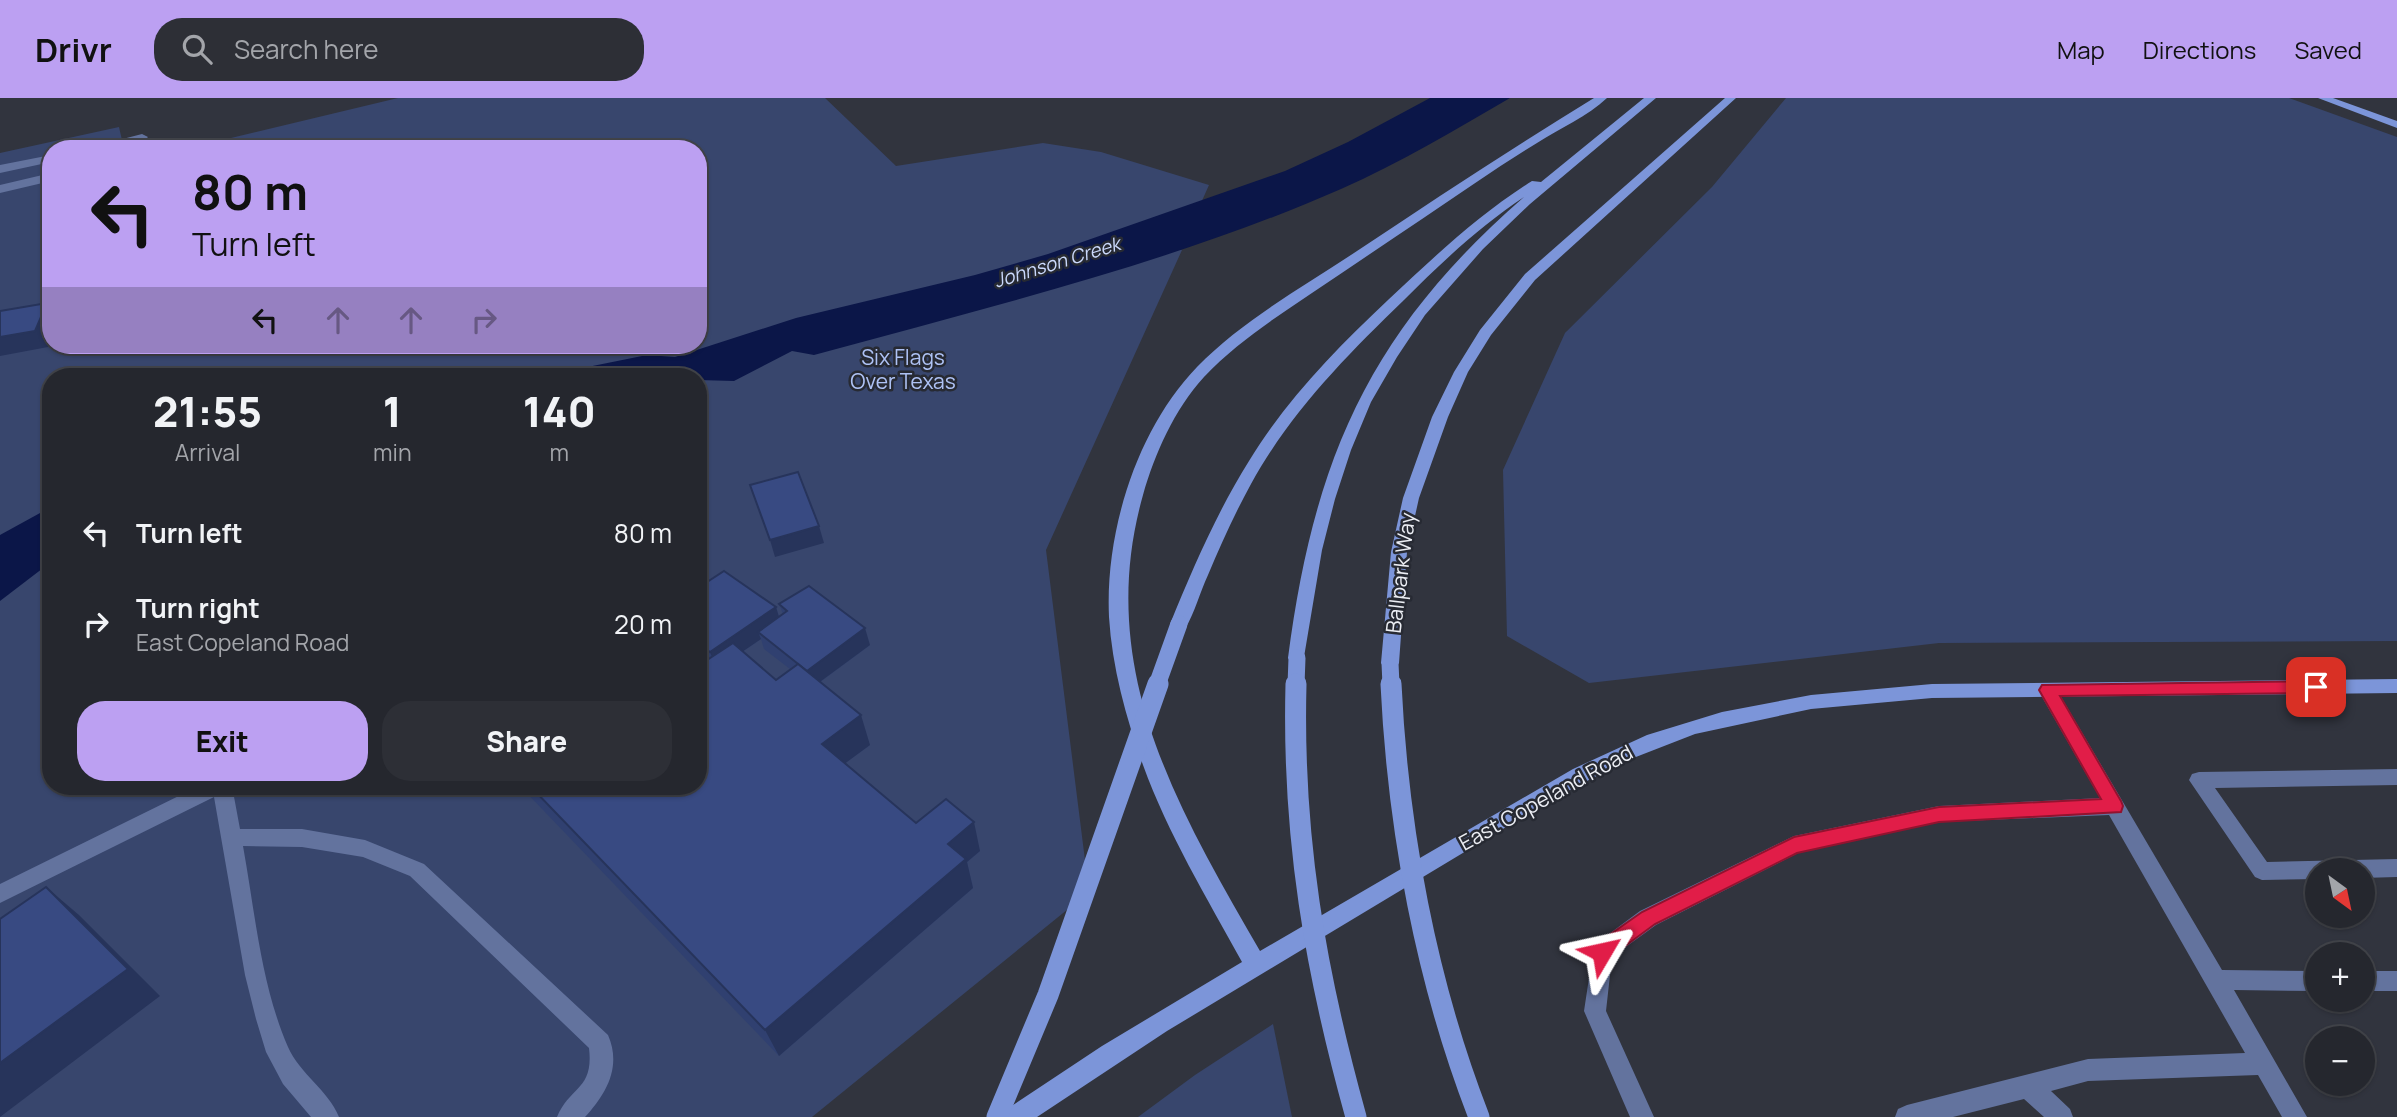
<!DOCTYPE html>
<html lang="en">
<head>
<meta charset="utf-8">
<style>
	:root { --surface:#25272e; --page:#2d2f36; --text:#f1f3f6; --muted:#a3a5aa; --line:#42444a; --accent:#bca0f2 }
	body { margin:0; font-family:Manrope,sans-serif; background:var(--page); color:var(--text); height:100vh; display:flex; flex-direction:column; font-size:26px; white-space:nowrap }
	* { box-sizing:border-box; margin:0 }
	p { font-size:23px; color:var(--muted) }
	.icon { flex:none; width:38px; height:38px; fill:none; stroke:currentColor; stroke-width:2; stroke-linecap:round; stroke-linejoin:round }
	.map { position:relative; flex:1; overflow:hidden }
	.details { position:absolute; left:42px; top:270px; width:665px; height:427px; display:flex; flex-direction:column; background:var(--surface); border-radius:28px; box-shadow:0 2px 5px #0004,0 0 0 2px var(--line) }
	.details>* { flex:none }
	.banner { position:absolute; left:42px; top:42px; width:665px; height:214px; border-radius:28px; box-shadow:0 2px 5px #0004,0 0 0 2px var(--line); background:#bca0f2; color:#111; overflow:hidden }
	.needle { width:46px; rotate:147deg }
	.buttons { position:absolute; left:2305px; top:760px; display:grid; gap:14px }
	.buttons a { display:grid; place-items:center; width:70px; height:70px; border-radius:50%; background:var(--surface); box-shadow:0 2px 5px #0004,0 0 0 2px var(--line); font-size:35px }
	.pin { position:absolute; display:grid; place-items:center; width:60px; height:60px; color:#fff; margin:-30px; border-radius:14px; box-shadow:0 4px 10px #0006 }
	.me { position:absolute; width:77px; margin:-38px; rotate:54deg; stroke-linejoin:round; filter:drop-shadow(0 0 5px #0008) }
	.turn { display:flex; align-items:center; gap:24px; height:147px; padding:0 35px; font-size:32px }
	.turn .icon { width:91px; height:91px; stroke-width:2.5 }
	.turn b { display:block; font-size:49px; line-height:60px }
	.lanes { display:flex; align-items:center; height:66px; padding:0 35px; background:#0003; justify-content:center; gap:35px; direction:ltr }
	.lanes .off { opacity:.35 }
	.eta { display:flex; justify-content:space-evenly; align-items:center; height:119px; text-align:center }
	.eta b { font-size:42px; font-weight:800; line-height:49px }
	.primary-button { display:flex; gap:14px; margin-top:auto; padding:14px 35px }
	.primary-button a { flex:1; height:80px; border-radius:28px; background:var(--accent); color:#111; font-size:28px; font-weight:800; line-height:80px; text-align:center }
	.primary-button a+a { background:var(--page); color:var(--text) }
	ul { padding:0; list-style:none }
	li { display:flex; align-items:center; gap:21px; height:91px; padding:0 35px }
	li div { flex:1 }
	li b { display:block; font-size:26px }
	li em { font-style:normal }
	header { display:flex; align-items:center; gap:42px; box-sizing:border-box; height:98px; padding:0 35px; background:var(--accent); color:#111 }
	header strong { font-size:33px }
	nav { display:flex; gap:38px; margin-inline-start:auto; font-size:24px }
	.search { width:490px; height:63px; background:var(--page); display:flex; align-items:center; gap:18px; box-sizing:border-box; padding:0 24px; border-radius:28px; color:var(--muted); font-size:26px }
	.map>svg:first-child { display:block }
</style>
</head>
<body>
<header>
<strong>Drivr</strong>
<div class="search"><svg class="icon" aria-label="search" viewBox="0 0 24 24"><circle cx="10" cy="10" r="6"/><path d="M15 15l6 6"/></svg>Search here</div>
<nav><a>Map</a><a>Directions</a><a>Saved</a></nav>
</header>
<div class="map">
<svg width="2397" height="1019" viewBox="0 0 2397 1019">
	<rect width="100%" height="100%" fill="#31343e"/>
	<!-- green -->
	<g fill="#38466d" fill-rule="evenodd">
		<path d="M398 0H825L896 68 1043 45 1101 54 1209 87 1180 152H1182L1046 452 1089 794 812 1019H0V55L119 29 124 51H51V247H698V51H185ZM51 278H698V688H51Z"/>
		<path d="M1786 0H2289L2397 39V543L1939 545 1589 585 1507 538 1503 372 1565 235 1712 89Z"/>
		<path d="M1273 926 1292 1019H1138L1195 977Z"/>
	</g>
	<!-- water -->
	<g fill="#0b1648">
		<path d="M1430 0H1510C1455 32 1400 65 1341 91 1172 165 992 208 814 257L792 253 734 283 698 282V278H543L647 257 675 259 796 220 975 177 1048 156 1285 73 1348 44Z"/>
		<path d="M51 409V464L0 503V437Z"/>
	</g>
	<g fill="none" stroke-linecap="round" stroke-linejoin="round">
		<!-- lane -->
		<g fill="#63739e" fill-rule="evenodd">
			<path d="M142 36 148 39 146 41 106 51H84Z"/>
			<path d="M51 57V64L0 75V67Z"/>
			<path d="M51 75V83L0 95V87Z"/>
			<path d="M2047 585 2054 587 2222 872 2317 873V893L2234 892 2307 1019H2282L2258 977 2088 983 2051 993 2070 1011 2073 1019H2044L2024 1001 1953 1019H1895L1898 1011 1907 1007 2088 961 2245 955 2109 717 1939 724 1798 755 1656 827 1612 859 1606 913 1654 1019H1630L1584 913 1594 847 1640 813 1794 738 1939 708 2100 700 2038 592 2040 587Z"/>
			<path d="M2397 671V687L2215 690 2267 764 2397 761V779L2362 780V772H2317V781L2262 782 2255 779 2189 682 2192 676 2199 674Z"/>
			<path d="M199 688H232L240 731H302L365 742 424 766 608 937C622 969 606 996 585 1019H557C570 988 594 992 589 950L410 778 363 759 302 749 243 748C255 814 261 887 288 949 300 976 328 992 339 1019H311L283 986 266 954 256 921 245 877 214 699 0 805V786Z"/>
			<rect x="2362" y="873" width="35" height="20"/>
		</g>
		<!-- secondary -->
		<g fill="#7c95d9" fill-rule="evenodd">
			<path d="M1594 0H1607C1588 18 1559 31 1537 45 1499 68 1462 94 1425 119 1386 145 1348 171 1309 197 1272 222 1235 246 1204 279 1174 312 1155 355 1143 397 1094 570 1177 709 1260 853L1573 671 1647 637 1722 614 1811 597 1932 586 2397 581V595L1932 600 1811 611 1695 636 1623 664 1551 702 1167 933 1037 1019H1004L1007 1011 1102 948 1242 864C1207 800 1168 736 1143 667 1126 620 1112 569 1109 519 1105 433 1137 331 1197 269 1243 222 1303 189 1357 153 1435 101 1514 49 1594 0Z"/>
			<path d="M1644 0H1656L1530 106 1483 151 1425 217 1397 259 1371 304 1351 352 1335 401 1322 452 1303 565H1291L1288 560C1314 360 1370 233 1524 99 1479 129 1441 165 1403 203 1346 258 1290 315 1251 386 1235 415 1221 446 1208 477 1200 494 1195 514 1185 531H1173L1170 526C1193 470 1217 414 1249 363 1286 302 1336 251 1388 202 1434 159 1478 117 1532 83L1541 84Z"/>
			<path d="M1725 0H1736L1535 182 1491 237 1468 274 1448 319 1419 400 1407 454 1399 565 1396 570H1384L1381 565 1391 454 1403 400 1432 319 1454 274 1480 232 1525 176Z"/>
			<path d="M2318 0H2333L2397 23V30Z"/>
		</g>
		<!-- secondary-bridge-far1 -->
		<g stroke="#7c95d9" stroke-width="17">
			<path d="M1390 565 1391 587"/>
			<path d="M1157 587 1179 526"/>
			<path d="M1296 587 1297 560"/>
		</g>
		<!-- secondary-bridge -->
		<g stroke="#7c95d9" stroke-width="21">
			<path d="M1296 586C1292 739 1315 872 1356 1019"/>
			<path d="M1391 586C1398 732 1426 883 1479 1019"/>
			<path d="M997 1019 1048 897 1158 586"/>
		</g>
	</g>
	<!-- wall -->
	<path fill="#304070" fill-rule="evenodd" d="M698 490 776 509 779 518 783 516 779 506 870 547 820 584 870 647 845 665 916 725 980 753 967 764 973 790 779 958 520 688H698ZM761 541 764 551 790 571 776 582 742 554Z"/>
	<!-- shaded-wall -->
	<g fill="#27345b">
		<path d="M47 205 51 210V241L48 249 0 258V239Z"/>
		<path d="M819 428 824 445 775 459 770 442Z"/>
		<path d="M776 509 781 526 758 534 761 541 717 571 710 554Z"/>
		<path d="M865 530 870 547 813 589 807 573Z"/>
		<path d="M861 617 870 647 832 675 822 646Z"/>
		<path d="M974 724 980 753 967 764 973 790 779 958 765 932 948 746Z"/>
		<path d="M46 789 79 817 160 898 0 1019V965Z"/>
	</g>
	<!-- building -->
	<g fill="#384a82" stroke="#27345b" stroke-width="2">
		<path d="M47 205 35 233 0 239V213Z"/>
		<path d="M798 374 819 428 770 442 750 387Z"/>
		<path d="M724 473 776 509 710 554 698 545V490Z"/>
		<path d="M809 488 865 530 807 573 758 534 787 513 779 506Z"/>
		<path d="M733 545 776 582 798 566 861 617 822 646 916 725 946 701 974 724 948 746 966 761 765 932 530 688H698V555L707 562Z"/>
		<path d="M46 789 128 871 0 965V821Z"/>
	</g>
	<!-- route -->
	<path fill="#e11d48" stroke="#92132f" stroke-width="2" d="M2316 583 2322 585 2325 589 2322 594 2316 595 2060 598 2121 703 2123 708 2121 714 1939 724 1797 755 1655 826 1609 860 1602 863 1595 860 1592 854 1595 847 1642 814 1794 739 1939 709 2101 701 2039 592 2042 587Z"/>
	<g text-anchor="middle" stroke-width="5" stroke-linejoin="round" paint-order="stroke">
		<!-- far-water labels -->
		<g font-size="19" font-style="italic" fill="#cbd9fc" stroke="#272a33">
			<text transform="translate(1057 164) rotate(-17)" y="7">Johnson Creek</text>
		</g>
		<!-- park labels -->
		<g font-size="21" fill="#aec2f5" stroke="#272a33">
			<text x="903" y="267">Six Flags<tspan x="903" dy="24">Over Texas</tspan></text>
		</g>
		<!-- street labels -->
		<g font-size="21" fill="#eceef4" stroke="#272a33">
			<text transform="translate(1401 475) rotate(-83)" y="7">Ballpark Way</text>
			<text transform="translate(1546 700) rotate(-29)" y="7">East Copeland Road</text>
		</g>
	</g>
</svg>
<div class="buttons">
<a><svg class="needle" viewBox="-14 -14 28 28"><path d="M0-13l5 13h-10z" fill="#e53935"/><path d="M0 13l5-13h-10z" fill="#a3a5aa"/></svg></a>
<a>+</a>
<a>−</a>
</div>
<div class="pin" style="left:2316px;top:589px;background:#d93025"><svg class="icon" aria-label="arrive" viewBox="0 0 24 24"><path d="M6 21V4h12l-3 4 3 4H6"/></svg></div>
<svg class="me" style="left:1602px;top:854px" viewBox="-20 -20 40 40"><path d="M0-17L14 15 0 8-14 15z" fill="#e11d48" stroke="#fff" stroke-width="4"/></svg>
<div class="banner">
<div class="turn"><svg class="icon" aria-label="left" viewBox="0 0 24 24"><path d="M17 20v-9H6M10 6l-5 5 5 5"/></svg><div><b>80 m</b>Turn left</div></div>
<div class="lanes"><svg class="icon" aria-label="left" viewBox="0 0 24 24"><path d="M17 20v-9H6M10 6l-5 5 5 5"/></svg><svg class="icon off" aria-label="ahead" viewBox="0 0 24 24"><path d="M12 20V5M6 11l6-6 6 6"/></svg><svg class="icon off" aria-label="ahead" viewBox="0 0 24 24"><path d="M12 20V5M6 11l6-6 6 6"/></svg><svg class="icon off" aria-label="right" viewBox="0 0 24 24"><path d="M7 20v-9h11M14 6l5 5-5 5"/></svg></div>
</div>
<section class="details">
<div class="eta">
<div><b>21:55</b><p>Arrival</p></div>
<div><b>1</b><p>min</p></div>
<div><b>140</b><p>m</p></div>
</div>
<ul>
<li><svg class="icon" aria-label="left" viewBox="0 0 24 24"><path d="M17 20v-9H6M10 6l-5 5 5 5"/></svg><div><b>Turn left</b></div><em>80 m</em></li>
<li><svg class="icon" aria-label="right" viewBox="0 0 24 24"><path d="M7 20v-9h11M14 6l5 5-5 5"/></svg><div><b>Turn right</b><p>East Copeland Road</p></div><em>20 m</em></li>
</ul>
<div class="primary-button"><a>Exit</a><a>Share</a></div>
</section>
</div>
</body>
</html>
